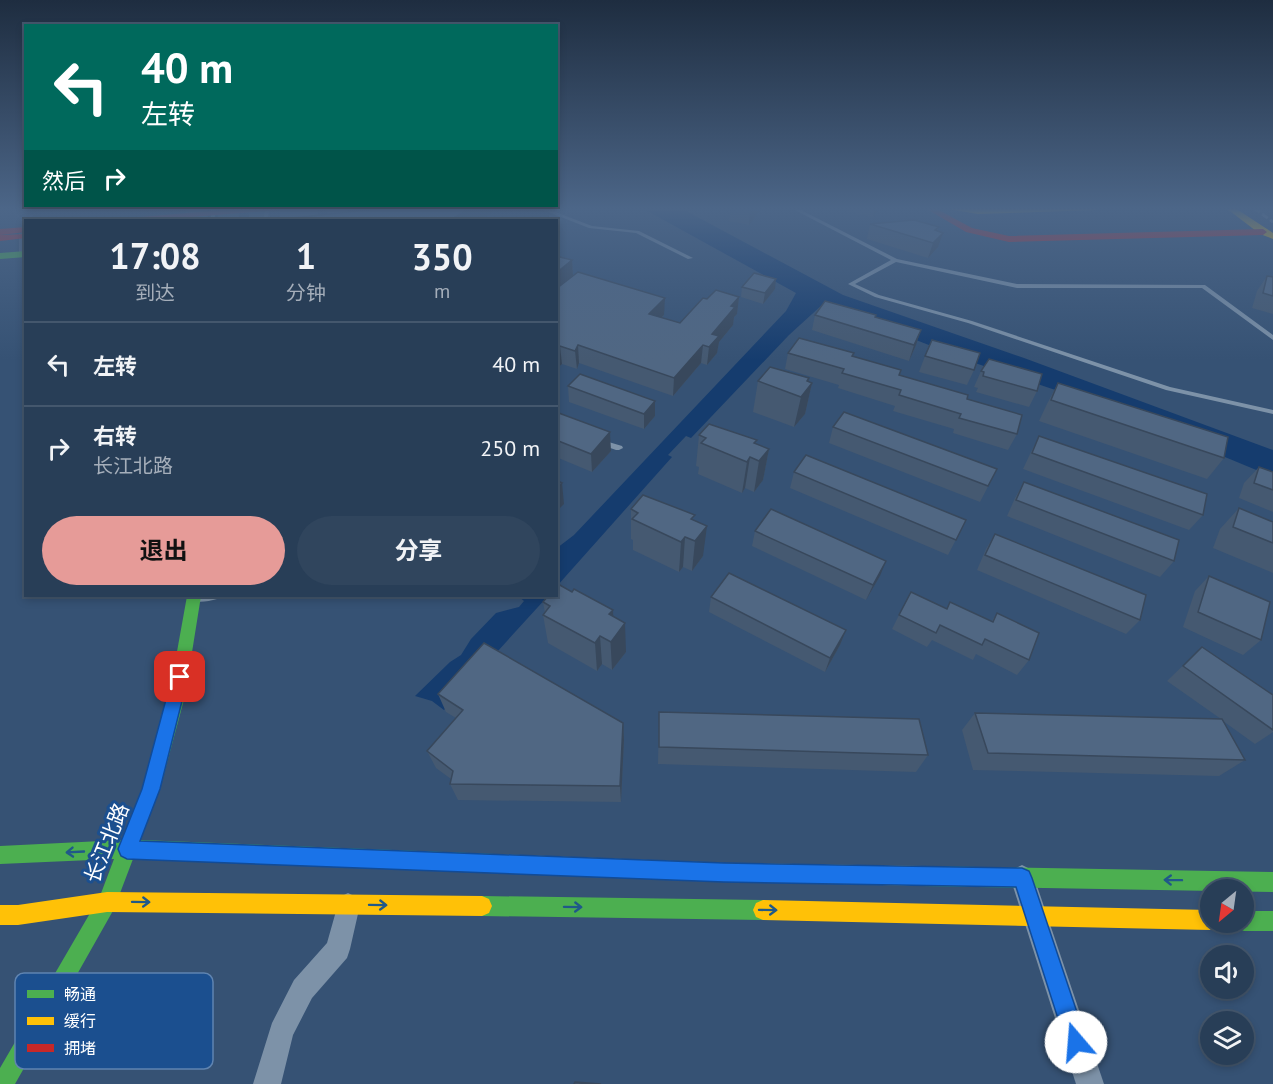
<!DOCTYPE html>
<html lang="zh">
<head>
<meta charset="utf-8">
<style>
	:root { --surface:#283e57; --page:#30455d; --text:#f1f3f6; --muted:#a5aeba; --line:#44576d; --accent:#e69b98 }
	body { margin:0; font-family:"PT Sans","Noto Sans SC",sans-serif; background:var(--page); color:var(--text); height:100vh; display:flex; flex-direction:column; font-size:22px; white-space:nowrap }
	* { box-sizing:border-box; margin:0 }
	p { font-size:20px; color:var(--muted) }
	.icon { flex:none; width:33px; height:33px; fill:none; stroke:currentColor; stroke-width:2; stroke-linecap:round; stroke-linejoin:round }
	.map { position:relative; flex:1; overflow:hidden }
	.drawer { position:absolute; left:24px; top:219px; width:534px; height:378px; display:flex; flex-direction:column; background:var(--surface); border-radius:0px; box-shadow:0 3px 9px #0003,0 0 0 2px var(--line) }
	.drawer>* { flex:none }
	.top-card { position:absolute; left:24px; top:24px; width:534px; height:183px; border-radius:0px; box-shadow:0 3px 9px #0003,0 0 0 2px var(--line); background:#00695c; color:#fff; overflow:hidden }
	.needle { width:39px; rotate:209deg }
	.fabs { position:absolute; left:1200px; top:879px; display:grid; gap:12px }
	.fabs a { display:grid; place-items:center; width:54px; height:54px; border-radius:50%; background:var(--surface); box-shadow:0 3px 9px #0003,0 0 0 2px var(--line); font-size:30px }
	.pin { position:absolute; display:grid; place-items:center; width:51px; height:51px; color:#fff; margin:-26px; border-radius:12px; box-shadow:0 3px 9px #0006 }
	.me { position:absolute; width:66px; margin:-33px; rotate:342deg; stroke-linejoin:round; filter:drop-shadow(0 0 4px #0008) }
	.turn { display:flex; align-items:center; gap:21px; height:126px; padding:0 18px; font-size:27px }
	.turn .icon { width:78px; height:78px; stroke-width:2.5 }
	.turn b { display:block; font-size:42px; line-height:51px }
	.then { display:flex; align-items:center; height:57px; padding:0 18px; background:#0003; gap:12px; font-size:22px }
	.eta { display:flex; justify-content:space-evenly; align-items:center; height:102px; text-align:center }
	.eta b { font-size:36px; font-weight:700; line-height:42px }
	.primary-button { display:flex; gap:12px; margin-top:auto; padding:12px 18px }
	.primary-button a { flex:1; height:69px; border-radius:36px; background:var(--accent); color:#111; font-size:24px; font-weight:700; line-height:69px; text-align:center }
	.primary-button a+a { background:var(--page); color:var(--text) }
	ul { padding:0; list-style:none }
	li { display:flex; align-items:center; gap:18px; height:84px; padding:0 18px; border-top:2px solid var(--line) }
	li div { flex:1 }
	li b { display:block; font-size:22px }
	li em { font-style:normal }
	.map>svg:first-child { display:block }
</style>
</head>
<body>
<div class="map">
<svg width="1273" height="1084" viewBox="0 0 1273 1084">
	<rect width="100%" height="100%" fill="#365274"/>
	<!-- water -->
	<g fill="#153c6e">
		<path d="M642 208H677L688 212 843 295 1024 358 1273 450V477L1097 404 978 364 823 304 789 335 691 438 686 436 668 455 672 457 557 586V548L574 535 786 311 796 293Z"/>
		<path d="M518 596H548L444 710 432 701 415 696 450 662 461 655 471 639 496 613 519 607 524 601Z"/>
	</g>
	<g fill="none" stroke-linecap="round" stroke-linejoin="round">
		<!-- highway-tunnel -->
		<g stroke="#546c89" stroke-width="21" stroke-dasharray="21 10" stroke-linecap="butt">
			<path d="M296 216 375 208"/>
			<path d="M187 220 317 208"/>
			<path d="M19 244H26"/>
		</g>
		<!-- lane -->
		<g fill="#7d92a8" fill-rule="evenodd">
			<rect x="211" y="208" width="4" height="12"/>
			<path d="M266 208H270L267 220H263Z"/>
			<path d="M538 208H545L592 226 639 231 693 258 688 259 636 233 589 228Z"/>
			<path d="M791 208H797L897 259 1017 284 1205 285 1273 335V340L1202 288H1017L896 262 855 284 879 295 972 321 1170 387 1273 410V414L1166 390 968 323 875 297 848 284 891 260Z"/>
			<path d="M599 440H602L622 446 623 448 619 450H616L599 444 598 442Z"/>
			<path d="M193 596H218L217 599C210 601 200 603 193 601L192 598Z"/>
		</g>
		<!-- street -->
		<g fill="#7d92a8" fill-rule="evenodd">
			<path d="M1022 865 1030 869 1034 877 1104 1084H1076L1010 877 1014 869Z"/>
			<path d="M348 893 356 897 360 905 350 949 347 958 312 998 293 1035 281 1084H253L272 1023 294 980 327 943 340 897Z"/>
		</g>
		<!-- fast -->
		<g fill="#4caf50" fill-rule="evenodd">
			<path d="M26 251V257L0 259V253Z"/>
			<path d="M187 596H201L185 696 160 789 140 840 494 854 501 856 503 863 501 870 494 872 133 859 114 909 15 1084H0V1068L100 896 114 859 0 864V846L122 840 142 789 169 696Z"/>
			<path d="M922 866 1273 872V892L922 886 915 883 912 876 915 869Z"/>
			<path d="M482 896 763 900 770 903 773 910 770 917 763 920 482 916 475 913 472 906 475 899Z"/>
			<path d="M1244 911H1273V931H1244L1237 928 1235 922H1244Z"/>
		</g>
		<!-- slow -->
		<g fill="#ffc107" fill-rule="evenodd">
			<path d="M942 208H1099L1095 210 978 214Z"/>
			<path d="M1226 208H1235L1273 233V239L1260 234Z"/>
			<path d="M494 854 724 863 922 866 929 869 932 876 929 883 922 886 724 881 494 872 487 870 485 863 487 856Z"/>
			<path d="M107 892 482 896 489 899 492 906 489 913 482 916 107 912 18 925H0V905H18Z"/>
			<path d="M763 900 1210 910V922H1219L1217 927 1210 930 763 920 756 917 753 910 756 903Z"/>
		</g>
		<!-- jam -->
		<g fill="#c62828" fill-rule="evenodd">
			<path d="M246 208H281L277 210 153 220H125L129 218Z"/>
			<path d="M925 208H935L972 228 1009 236 1263 229 1267 232 1263 235 1009 242 966 232Z"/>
			<path d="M26 227V232L0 235V229Z"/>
			<path d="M26 234V238L0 241V235Z"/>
		</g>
		<!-- rail -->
		<path stroke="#7e92a7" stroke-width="3" stroke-dasharray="7 3" stroke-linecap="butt" d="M1254 208 1273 222"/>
	</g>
	<!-- wall -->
	<g fill="#455971">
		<path d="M731 208H761L760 210 749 225 729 221Z"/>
		<path d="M850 208H880L873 217 849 212Z"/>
		<path d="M870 224 939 227 937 231 938 247 928 258 867 239Z"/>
		<path d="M556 256 572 260 573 276 664 315 662 318 680 323 707 299 739 297 737 314 734 317 733 325 719 342 717 353 707 365 701 363 673 396 579 363 577 369 562 364 556 369Z"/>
		<path d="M1267 276 1273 277V314L1252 308 1257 291Z"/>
		<path d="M742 287 775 289 763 304 741 297Z"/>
		<path d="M815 315 876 318 916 345 909 361 812 330Z"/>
		<path d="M788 353 853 357 901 370 900 375 967 399 1017 434 1008 450 953 433 954 429 893 411 895 406 838 388 839 385 785 369Z"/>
		<path d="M925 356 974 370 967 385 919 372Z"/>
		<path d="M981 371 1037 391 1029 407 976 392 978 388 974 387Z"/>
		<path d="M809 378 808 382 812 383 805 414 794 427 753 412 758 381Z"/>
		<path d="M1058 383 1224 458 1207 479 1039 421 1047 404Z"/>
		<path d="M568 386 655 416 644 429 569 402Z"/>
		<path d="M556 412 611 451 592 472 556 457Z"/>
		<path d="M833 427 997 469 980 502 829 443Z"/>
		<path d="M699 435 756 444 769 449 763 480 754 492 745 488 742 493 698 474 699 467 696 466Z"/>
		<path d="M1039 436 1203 515 1189 530 1023 469 1031 452Z"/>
		<path d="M1259 467 1273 472V512L1239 498 1244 483Z"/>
		<path d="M794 472 966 520 948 555 790 488Z"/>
		<path d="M1024 482 1174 561 1160 577 1007 516 1015 498Z"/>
		<path d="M1239 508 1273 522V573L1213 548 1220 529Z"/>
		<path d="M631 509 694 521 703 556 692 571 683 567 679 572 633 550V540L631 539Z"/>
		<path d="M755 531 880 576 866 600 752 546Z"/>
		<path d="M995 534 1140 620 1126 634 977 570 986 549Z"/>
		<path d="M1209 576 1261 640 1243 655 1183 627 1195 591Z"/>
		<path d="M711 597 846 630 840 645 825 672 709 612Z"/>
		<path d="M543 602 613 617 626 652 612 670 602 664 597 671 548 643 543 615 545 613Z"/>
		<path d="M950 602 992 621 997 613 1029 660 1017 675 976 654 973 660 932 640 927 647 892 629 899 615 947 608Z"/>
		<path d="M1202 647 1273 695V732L1255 744 1223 721 1245 760 1219 776 973 770 962 730 975 713 1221 719 1167 681Z"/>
		<path d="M438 694 623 723 624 740 621 802 458 800 450 784 451 779 436 768 427 751 456 718 446 712Z"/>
		<path d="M659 712 928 755 916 772 658 764Z"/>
	</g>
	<!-- shaded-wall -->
	<g fill="#38485c">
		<path d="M0 208H35L0 212Z"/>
		<path d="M470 208H491L492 213 479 220H453L452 219Z"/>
		<path d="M752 208H761L760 210 749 225 750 210Z"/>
		<path d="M875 208H880L873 217Z"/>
		<path d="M943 233 938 247 928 258 933 243Z"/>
		<path d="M572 260 573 277 557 291 556 273Z"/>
		<path d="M776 279 775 289 763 304 765 293Z"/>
		<path d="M739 297 737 314 734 317 733 325 719 342 717 353 707 365 709 347 712 334 731 306Z"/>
		<path d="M665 298 664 315 648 331 649 314Z"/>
		<path d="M921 330 916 345 909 361 914 345Z"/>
		<path d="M578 345 579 363 577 369 575 351Z"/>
		<path d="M703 345 701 363 673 396 674 378Z"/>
		<path d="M560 346 562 364 556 369V349Z"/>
		<path d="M809 378 806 390 812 383 805 414 794 427 801 397 807 381Z"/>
		<path d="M655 401V416L644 429V414Z"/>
		<path d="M610 432 611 451 592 472 591 454Z"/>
		<path d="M769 449 763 480 754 492 759 461Z"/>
		<path d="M750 457 745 488 742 493 747 462Z"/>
		<path d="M562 483 564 504 556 512V488Z"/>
		<path d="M707 526 703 556 692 571 695 541Z"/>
		<path d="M685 537 683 567 679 572 681 542Z"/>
		<path d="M886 561 880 576 866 600 873 585Z"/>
		<path d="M613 610 614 638 625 623 626 652 612 670 609 614Z"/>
		<path d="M846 630 840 645 825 672 830 658Z"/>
		<path d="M600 636 602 664 597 671 595 643Z"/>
		<path d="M623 723 624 740 621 802 620 786Z"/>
	</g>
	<!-- building -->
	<g fill="#506783" stroke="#38485c" stroke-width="1.5">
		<path d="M385 208H470L452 219 458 220H282L284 219Z"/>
		<path d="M738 208H752L750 210Z"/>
		<path d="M914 220 939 227 935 230 943 233 933 243 870 224Z"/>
		<path d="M556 256 572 260 556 273Z"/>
		<path d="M578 272 665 298 649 314 680 323 703 298 707 299 716 290 739 297 731 306 735 307 712 334 719 336 709 347 703 345 674 378 578 345 575 351 560 346 556 349V289Z"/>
		<path d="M754 273 776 279 765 293 742 287Z"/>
		<path d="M1267 276 1273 277V296L1263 293Z"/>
		<path d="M825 301 876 315 875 317 921 330 914 345 815 315Z"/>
		<path d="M799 338 854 353 852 356 901 370 899 375 968 395 967 399 1022 415 1017 434 959 418 961 414 899 395 901 390 842 373 844 369 788 353Z"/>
		<path d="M932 340 980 353 974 370 925 356Z"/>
		<path d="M989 359 1042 374 1037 391 983 376 984 372 981 371Z"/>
		<path d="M770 367 809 378 807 381 812 383 801 397 758 381Z"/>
		<path d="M580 374 655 401 644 414 568 386Z"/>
		<path d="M1058 383 1228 437 1224 458 1051 400Z"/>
		<path d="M556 412 610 432 591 454 556 440Z"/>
		<path d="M844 412 997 469 988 486 833 427Z"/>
		<path d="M709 424 757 440 754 443 769 449 759 461 750 457 747 462 701 443 706 438 699 435Z"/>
		<path d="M1039 436 1207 494 1203 515 1032 453Z"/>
		<path d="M806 455 966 520 956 540 794 472Z"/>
		<path d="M1259 467 1273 472V490L1254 483Z"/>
		<path d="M556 480 562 483 556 488Z"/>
		<path d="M1024 482 1179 540 1174 561 1016 500Z"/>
		<path d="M643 495 695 515 691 519 707 526 695 541 685 537 681 542 632 519 638 513 631 509Z"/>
		<path d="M1239 508 1273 522V543L1233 527Z"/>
		<path d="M771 509 886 561 873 585 755 531Z"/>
		<path d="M995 534 1146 595 1140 620 985 555Z"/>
		<path d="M729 573 846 630 830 658 711 597Z"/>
		<path d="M1209 576 1270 602 1261 640 1198 612Z"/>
		<path d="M558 584 572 592 574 589 613 610 609 614 625 623 611 642 600 636 595 643 543 615 550 606 543 602 548 596H556V586Z"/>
		<path d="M911 592 947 609 950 602 993 622 997 613 1039 633 1029 660 985 639 982 645 940 625 936 633 899 615Z"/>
		<path d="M484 643 623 723 620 786 450 784 453 771 427 751 463 710 438 694Z"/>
		<path d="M1202 647 1273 695V730L1183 666Z"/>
		<path d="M659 712 919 719 928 755 659 747Z"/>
		<path d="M975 713 1222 719 1245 760 988 753Z"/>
		<path d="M575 1082 601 1084H574Z"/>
	</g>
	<!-- one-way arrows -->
	<defs><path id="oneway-shaft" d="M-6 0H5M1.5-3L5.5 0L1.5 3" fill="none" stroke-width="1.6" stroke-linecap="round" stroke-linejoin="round" transform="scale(1.5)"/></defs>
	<g stroke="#205989">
		<use href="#oneway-shaft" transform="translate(75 852) rotate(177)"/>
		<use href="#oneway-shaft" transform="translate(1173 880) rotate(-179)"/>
		<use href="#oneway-shaft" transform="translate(141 902) rotate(1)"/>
		<use href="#oneway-shaft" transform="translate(378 905) rotate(1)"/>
		<use href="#oneway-shaft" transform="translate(573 907) rotate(1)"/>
		<use href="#oneway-shaft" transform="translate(768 910) rotate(1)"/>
	</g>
	<!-- sky -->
	<linearGradient id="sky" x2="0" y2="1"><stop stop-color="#1e2d40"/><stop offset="0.58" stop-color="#4c6688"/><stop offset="1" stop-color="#4c6688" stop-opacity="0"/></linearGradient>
	<rect width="1273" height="360" fill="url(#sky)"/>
	<!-- route -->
	<path fill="#1a73e8" stroke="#114b97" stroke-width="1.5" d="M180 670 186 672 188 677 160 789 140 841 724 863 1022 868 1029 871 1032 878 1087 1042 1084 1050 1076 1053 1068 1050 1016 887 724 882 127 859 121 856 118 849 142 789 172 677 175 672Z"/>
	<g text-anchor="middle" stroke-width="6" stroke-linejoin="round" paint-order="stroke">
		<!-- near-street labels -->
		<g font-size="21" fill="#fff" stroke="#1b4f8f">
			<text transform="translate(107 843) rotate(-68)" y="7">长江北路</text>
		</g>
	</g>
	<!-- legend -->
	<rect x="15" y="973" width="198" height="96" rx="9" fill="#1b4f8f" stroke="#5f84b1" stroke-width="1.5"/>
	<rect x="27" y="990" width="27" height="8" fill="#4caf50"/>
	<rect x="27" y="1017" width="27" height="8" fill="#ffc107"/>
	<rect x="27" y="1044" width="27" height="8" fill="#c62828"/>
	<g font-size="16" fill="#fff">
		<text x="64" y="1000">畅通</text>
		<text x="64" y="1027">缓行</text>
		<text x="64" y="1054">拥堵</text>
	</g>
</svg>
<div class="fabs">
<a><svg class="needle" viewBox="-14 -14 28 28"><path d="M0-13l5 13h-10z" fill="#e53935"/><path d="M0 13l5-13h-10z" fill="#a5aeba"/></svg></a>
<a><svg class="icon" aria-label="sound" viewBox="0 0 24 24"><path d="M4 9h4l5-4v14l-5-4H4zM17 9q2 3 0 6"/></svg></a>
<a><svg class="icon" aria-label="layers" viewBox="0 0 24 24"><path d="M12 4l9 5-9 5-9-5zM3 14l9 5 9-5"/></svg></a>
</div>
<div class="pin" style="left:180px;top:677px;background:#d93025"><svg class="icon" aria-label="arrive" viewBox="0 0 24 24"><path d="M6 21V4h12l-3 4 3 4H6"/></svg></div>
<svg class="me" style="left:1076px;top:1042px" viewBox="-20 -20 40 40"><circle r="19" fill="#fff"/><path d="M0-13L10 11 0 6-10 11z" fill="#1a73e8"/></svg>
<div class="top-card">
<div class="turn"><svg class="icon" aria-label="left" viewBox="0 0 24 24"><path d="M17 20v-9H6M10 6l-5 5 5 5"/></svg><div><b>40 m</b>左转</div></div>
<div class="then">然后<svg class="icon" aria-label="right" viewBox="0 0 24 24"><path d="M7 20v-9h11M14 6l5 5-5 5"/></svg></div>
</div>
<section class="drawer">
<div class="eta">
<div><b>17:08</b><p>到达</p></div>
<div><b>1</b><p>分钟</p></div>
<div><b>350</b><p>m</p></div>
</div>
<ul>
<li><svg class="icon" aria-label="left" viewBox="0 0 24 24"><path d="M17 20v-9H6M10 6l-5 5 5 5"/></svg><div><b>左转</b></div><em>40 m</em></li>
<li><svg class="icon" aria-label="right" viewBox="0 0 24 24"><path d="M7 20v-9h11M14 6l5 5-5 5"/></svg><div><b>右转</b><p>长江北路</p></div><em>250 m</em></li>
</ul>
<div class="primary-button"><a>退出</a><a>分享</a></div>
</section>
</div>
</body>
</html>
